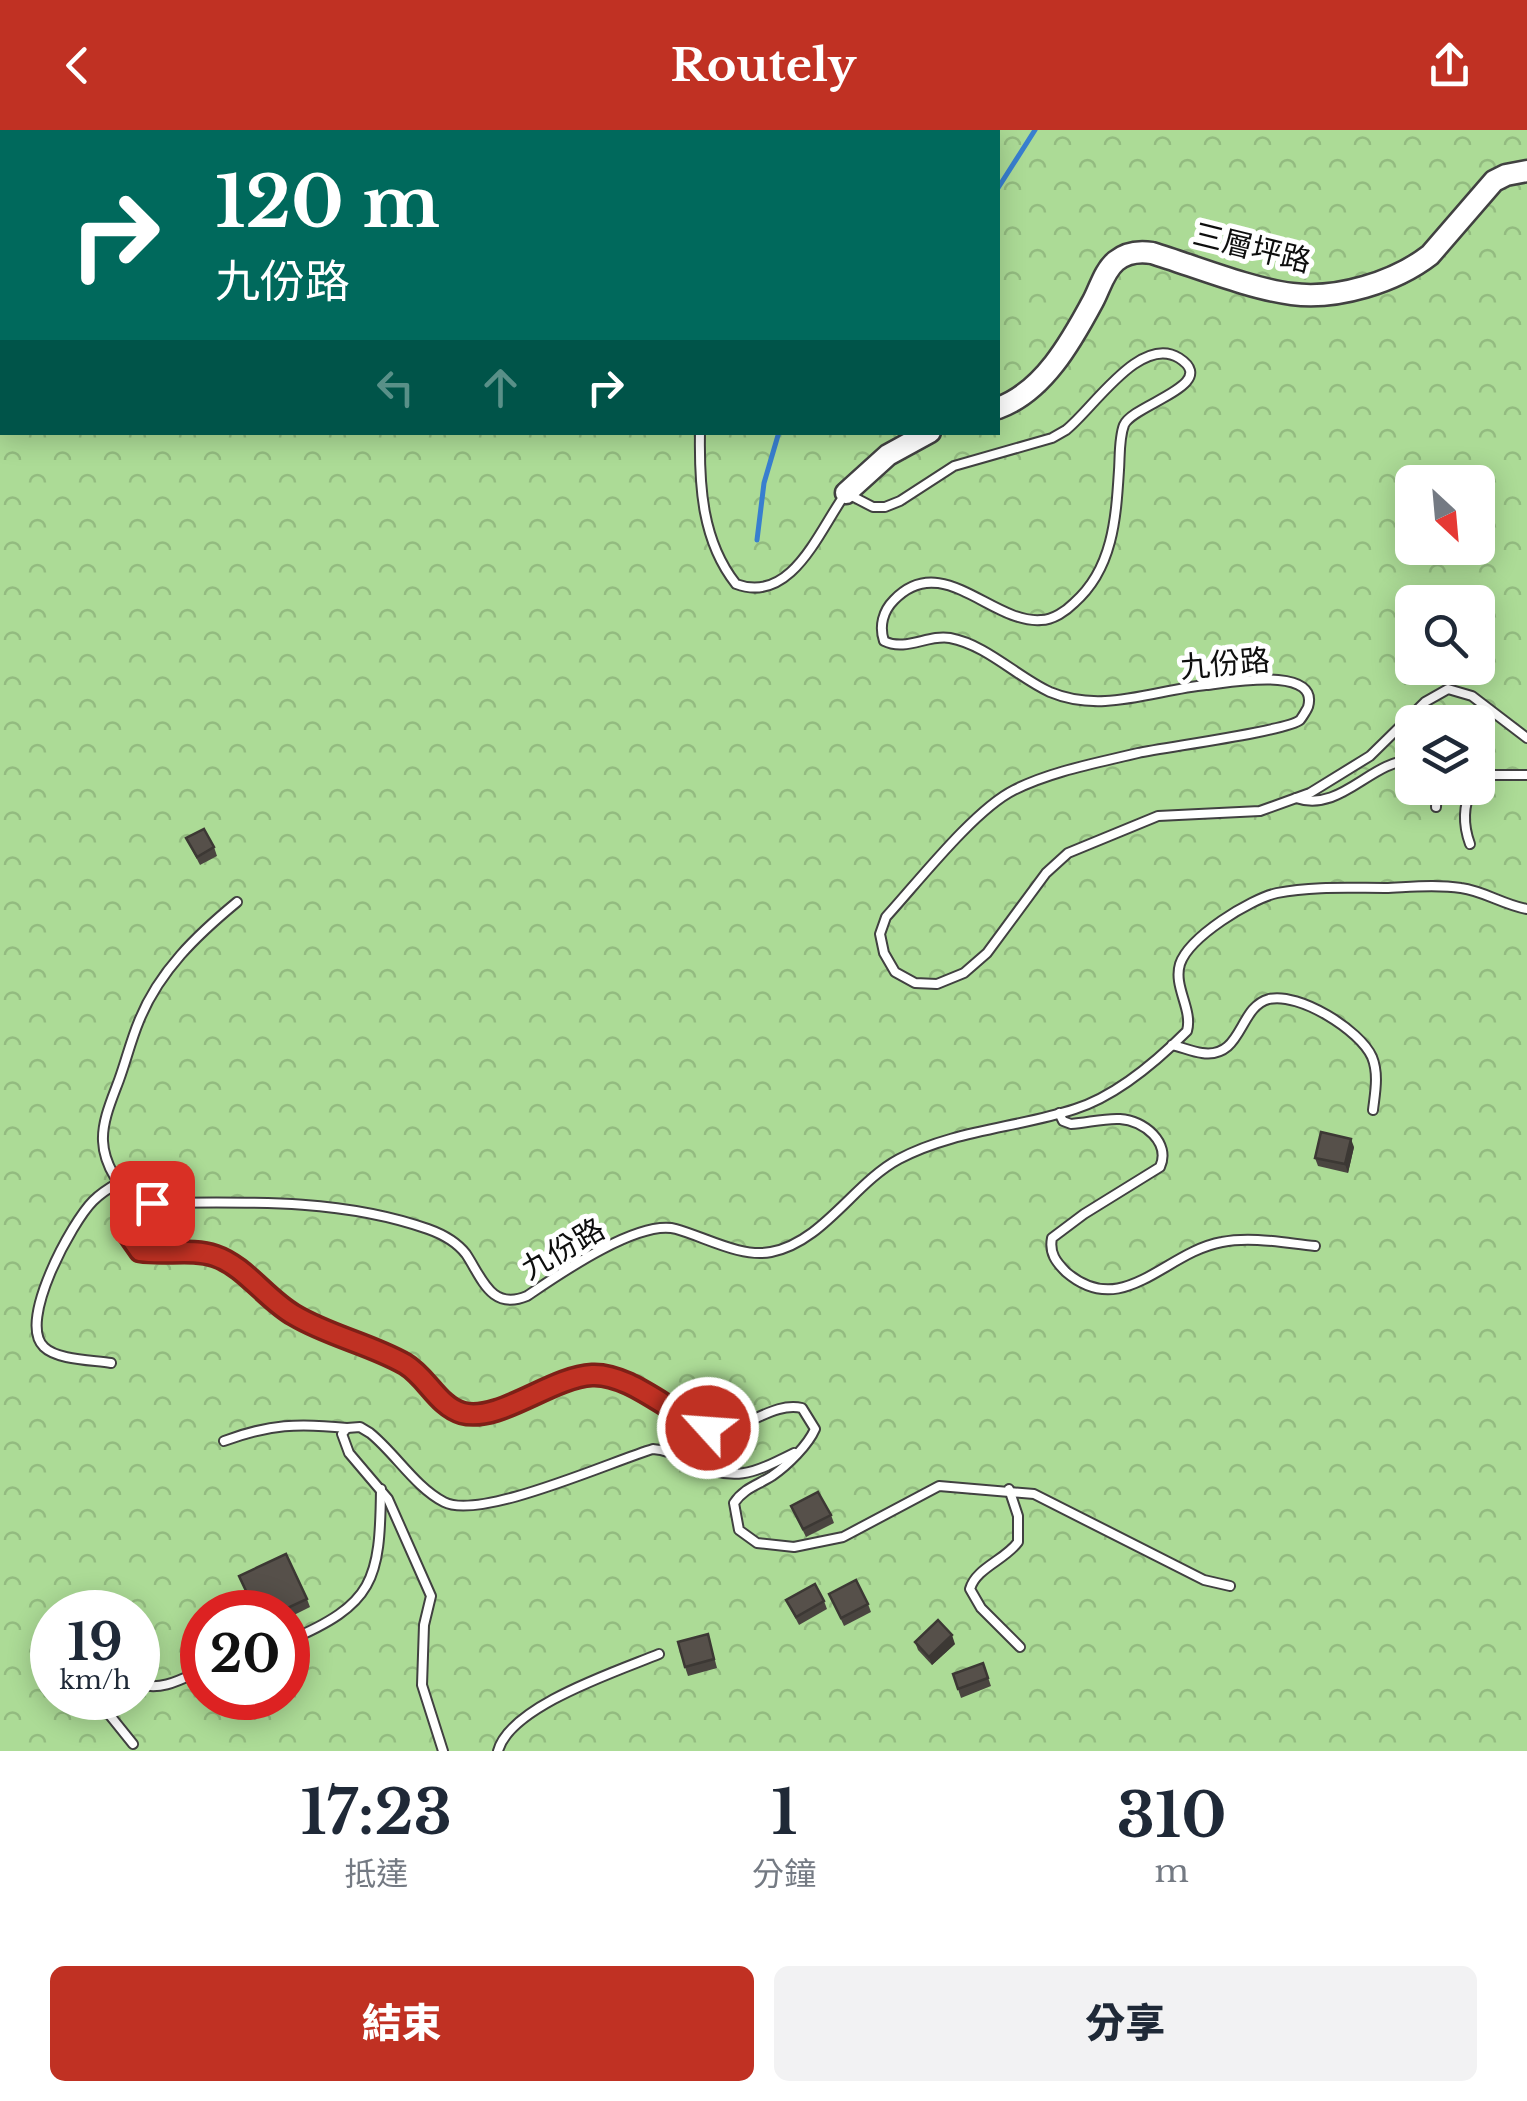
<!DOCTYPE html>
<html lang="zh-TW">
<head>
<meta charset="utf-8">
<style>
	:root { --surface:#fff; --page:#f2f2f3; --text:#1f2937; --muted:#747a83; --accent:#c03123 }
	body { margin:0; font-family:"Libre Baskerville","Noto Sans TC",serif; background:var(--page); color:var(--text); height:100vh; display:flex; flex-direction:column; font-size:38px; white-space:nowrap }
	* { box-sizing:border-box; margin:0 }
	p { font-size:32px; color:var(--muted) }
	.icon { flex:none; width:55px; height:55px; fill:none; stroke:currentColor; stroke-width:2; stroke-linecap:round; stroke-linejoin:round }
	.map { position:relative; height:1621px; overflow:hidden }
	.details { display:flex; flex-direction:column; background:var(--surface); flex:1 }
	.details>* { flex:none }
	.hud { position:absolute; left:0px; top:0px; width:1000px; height:305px; box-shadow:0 5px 25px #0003; background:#00695c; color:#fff; overflow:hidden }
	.needle { width:65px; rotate:154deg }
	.controls { position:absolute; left:1395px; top:335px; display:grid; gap:20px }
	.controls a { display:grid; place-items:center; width:100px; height:100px; border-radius:15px; background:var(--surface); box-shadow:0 5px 25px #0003; font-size:50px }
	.speed { position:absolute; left:30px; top:1460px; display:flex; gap:20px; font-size:50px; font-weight:700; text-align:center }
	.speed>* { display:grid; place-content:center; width:130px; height:130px; border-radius:50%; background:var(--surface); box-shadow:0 5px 25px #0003; line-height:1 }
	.speed small { font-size:25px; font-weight:400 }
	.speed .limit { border:15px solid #d22; background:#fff; color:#111 }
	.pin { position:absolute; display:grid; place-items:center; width:85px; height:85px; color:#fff; margin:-42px; border-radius:20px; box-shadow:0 5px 15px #0006 }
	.me { position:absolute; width:110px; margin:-55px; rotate:296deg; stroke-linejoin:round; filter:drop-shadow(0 0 8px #0008) }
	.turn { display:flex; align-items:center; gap:35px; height:210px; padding:0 50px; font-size:45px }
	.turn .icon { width:130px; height:130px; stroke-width:2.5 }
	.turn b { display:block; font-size:70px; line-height:85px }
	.lanes { display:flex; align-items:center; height:95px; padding:0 50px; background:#0003; justify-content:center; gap:50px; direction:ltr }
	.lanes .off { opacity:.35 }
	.eta { display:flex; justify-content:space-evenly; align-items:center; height:170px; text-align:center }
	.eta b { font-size:60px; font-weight:800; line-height:70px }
	.action { display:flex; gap:20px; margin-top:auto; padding:20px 50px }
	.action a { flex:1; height:115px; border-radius:15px; background:var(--accent); color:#fff; font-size:40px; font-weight:800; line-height:115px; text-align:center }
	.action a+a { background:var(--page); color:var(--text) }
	header { display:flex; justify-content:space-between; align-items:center; height:130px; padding:0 50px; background:var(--accent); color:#fff; font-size:45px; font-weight:800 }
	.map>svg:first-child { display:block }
</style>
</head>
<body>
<header><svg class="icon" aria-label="back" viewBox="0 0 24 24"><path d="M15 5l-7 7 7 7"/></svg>Routely<svg class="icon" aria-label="share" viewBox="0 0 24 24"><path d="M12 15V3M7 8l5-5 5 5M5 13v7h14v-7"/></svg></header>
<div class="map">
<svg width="1527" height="1621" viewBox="0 0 1527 1621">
	<defs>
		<pattern id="forest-crowns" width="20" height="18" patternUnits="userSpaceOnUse" patternTransform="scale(2.5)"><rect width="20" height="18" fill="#acdb96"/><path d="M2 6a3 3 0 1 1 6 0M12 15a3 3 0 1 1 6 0" fill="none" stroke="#93bb80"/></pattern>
	</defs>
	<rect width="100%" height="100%" fill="#fffeee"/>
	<!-- forest -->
	<path fill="url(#forest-crowns)" fill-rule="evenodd" d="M0 0H1527V1621H0ZM2 2H998V302H2ZM1412 352H1478V418H1412ZM1412 472H1478V538H1412ZM1412 592H1478V658H1412ZM52 1482H138V1568H52ZM202 1482H288V1568H202Z"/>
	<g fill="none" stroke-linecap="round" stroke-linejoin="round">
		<!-- stream -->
		<g stroke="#387fcf" stroke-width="5">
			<path d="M174 2 177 0"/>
			<path d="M998 58 1035 0"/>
			<path d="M0 147 2 144"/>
			<path d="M757 410 764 353 779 302"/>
		</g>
		<defs>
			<g id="service">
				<path d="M275 2 278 0"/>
				<path d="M805 2V0"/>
				<path d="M0 218 2 217"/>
				<path d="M700 302C699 356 702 411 736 454 792 475 819 400 846 363L873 377H885L900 371 954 336 1052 308 1066 300C1093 279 1140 204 1179 228 1221 255 1133 274 1124 295 1119 308 1120 326 1119 340 1116 388 1113 439 1074 473 1066 481 1053 490 1041 490 992 494 942 420 894 470 883 481 879 496 884 511 906 522 928 504 950 508 987 515 1017 547 1050 562 1102 584 1154 560 1206 555 1227 553 1320 535 1308 577 1308 578 1301 589 1300 590 1287 601 1165 617 1138 623 1097 633 1052 641 1014 660 974 680 918 752 886 787L880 804 884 823 895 842 915 853 937 854 964 843 987 823 1046 743 1068 723 1158 686 1260 681 1310 663 1370 626 1425 572 1448 559 1472 566 1527 608"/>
				<path d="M1478 652 1494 645H1527"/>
				<path d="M1296 668C1341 683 1370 631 1412 630"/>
				<path d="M1436 677 1437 658"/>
				<path d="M1470 714C1463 695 1463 676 1472 658"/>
				<path d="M1172 915C1182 917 1192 922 1202 923 1243 929 1238 877 1269 869 1299 862 1360 900 1372 927 1379 944 1375 963 1373 980"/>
				<path d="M1059 983 1063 991 1071 994C1087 993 1104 988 1120 989 1144 990 1171 1013 1160 1037L1084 1084 1052 1108C1049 1123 1056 1132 1066 1142 1123 1191 1165 1122 1222 1112 1251 1106 1285 1113 1315 1116"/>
				<path d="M139 1078C122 1060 104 1037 103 1011 102 991 112 969 119 950 126 931 131 910 139 891 159 841 197 805 237 772"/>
				<path d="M111 1233C93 1230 57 1230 44 1217 17 1192 72 1092 93 1071 100 1064 109 1058 118 1053"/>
				<path d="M224 1311C269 1294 299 1293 347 1298"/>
				<path d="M1009 1359 1018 1386V1412C1005 1430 976 1438 970 1459L981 1478 1020 1517"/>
				<path d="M1230 1456 1204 1450 1034 1364 939 1356 843 1407 794 1417 757 1413 739 1400 734 1373C744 1358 758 1355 772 1346 788 1335 808 1315 815 1299L802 1278C769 1271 742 1306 708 1298 654 1284 631 1235 570 1250 539 1257 492 1291 462 1283 438 1276 427 1246 405 1234 370 1214 329 1206 294 1185 266 1169 245 1136 215 1126 192 1118 164 1125 139 1121L126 1101C128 1085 137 1079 152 1073 244 1072 340 1068 428 1099 442 1104 456 1111 466 1124 482 1148 491 1181 527 1166 558 1145 638 1089 676 1099 705 1107 741 1128 771 1122 823 1112 854 1053 899 1029 954 1000 1017 998 1075 979 1116 966 1157 931 1187 901 1193 879 1173 857 1180 834 1189 807 1250 769 1277 763 1312 756 1349 758 1385 758 1410 757 1436 754 1461 758 1484 761 1504 775 1527 779"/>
				<path d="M288 1511C374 1474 380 1451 381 1359"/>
				<path d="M138 1554C162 1561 180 1550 202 1540"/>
				<path d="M96 1568 133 1614"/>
				<path d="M443 1621 422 1555 424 1495 431 1466 388 1369 349 1323 342 1304 347 1298 360 1297 370 1303C395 1323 415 1357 444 1372 480 1391 612 1331 653 1319 668 1320 677 1326 690 1332 734 1353 752 1344 794 1323"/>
				<path d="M498 1621C510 1576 618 1541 659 1524"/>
			</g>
			<g id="tertiary">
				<path d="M998 278C1043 262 1071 212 1093 171 1100 158 1104 141 1116 131 1127 122 1139 121 1152 123 1194 136 1251 159 1292 164 1337 170 1395 152 1430 125L1494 51 1506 45 1527 41"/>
				<path d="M846 363 888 325 930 302"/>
			</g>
		</defs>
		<!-- service casing -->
		<use href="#service" stroke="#414141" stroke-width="12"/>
		<!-- tertiary casing -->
		<use href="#tertiary" stroke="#414141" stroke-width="25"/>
		<!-- service -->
		<use href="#service" stroke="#fff" stroke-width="8"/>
		<!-- tertiary -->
		<use href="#tertiary" stroke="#fff" stroke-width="20"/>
	</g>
	<!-- wall -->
	<g fill="#4a4540">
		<path d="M186 708 214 717 217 726 200 735Z"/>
		<path d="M1354 1017 1348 1043 1318 1036 1315 1028Z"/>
		<path d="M791 1376 831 1385 834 1393 806 1407Z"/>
		<path d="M239 1446 307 1469 310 1477 288 1488V1482H255Z"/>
		<path d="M829 1464 868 1474 871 1482 844 1496Z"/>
		<path d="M786 1470 824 1471 827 1479 799 1495Z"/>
		<path d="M708 1504 717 1538 688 1546 685 1537Z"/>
		<path d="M915 1512 955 1514 932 1535 918 1520Z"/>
		<path d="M983 1533 991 1556 961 1568 953 1544Z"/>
	</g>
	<!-- shaded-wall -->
	<g fill="#3c3834">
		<path d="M1351 1009 1354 1017 1348 1043 1345 1034Z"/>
		<path d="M952 1505 955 1514 932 1535 929 1527Z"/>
	</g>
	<!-- building -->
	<g fill="#56504a" stroke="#3c3834" stroke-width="2.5">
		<path d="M204 699 214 717 197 727 186 708Z"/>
		<path d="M1321 1002 1351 1009 1345 1034 1315 1028Z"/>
		<path d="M818 1362 831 1385 803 1399 791 1376Z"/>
		<path d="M286 1424 307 1469 279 1482H256L239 1446Z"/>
		<path d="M856 1450 868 1474 841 1488 829 1464Z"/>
		<path d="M815 1454 824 1471 796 1487 786 1470Z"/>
		<path d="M938 1490 952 1505 929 1527 915 1512Z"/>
		<path d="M708 1504 714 1529 685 1537 678 1512Z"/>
		<path d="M983 1533 988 1548 958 1559 953 1544Z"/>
	</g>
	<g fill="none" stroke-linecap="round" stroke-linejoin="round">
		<defs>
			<path id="route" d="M152 1073C137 1079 128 1085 126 1101L140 1121C164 1125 192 1118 215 1126 245 1136 266 1169 294 1185 329 1206 370 1214 405 1234 427 1247 438 1276 462 1283 499 1293 551 1247 592 1245 630 1243 672 1285 708 1298"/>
		</defs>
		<!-- route casing -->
		<use href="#route" stroke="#7d2017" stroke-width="25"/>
		<!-- route -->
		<use href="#route" stroke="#c03123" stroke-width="18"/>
	</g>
	<g text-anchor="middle" stroke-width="10" stroke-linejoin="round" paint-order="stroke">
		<!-- street labels -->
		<g font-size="30" fill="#0e0e0e" stroke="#fff">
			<text transform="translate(1252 118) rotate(14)" y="10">三層坪路</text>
			<text transform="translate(1225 534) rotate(-5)" y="10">九份路</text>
			<text transform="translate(563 1119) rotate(-30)" y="10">九份路</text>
		</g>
	</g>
</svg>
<div class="controls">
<a><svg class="needle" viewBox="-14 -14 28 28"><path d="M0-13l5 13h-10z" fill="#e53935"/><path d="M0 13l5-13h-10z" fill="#747a83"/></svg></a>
<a><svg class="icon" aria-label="search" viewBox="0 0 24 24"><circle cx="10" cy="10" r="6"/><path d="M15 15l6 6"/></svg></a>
<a><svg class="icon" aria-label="layers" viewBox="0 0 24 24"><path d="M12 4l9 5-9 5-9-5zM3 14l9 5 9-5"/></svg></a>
</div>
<div class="speed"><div>19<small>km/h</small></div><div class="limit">20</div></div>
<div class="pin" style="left:152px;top:1073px;background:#d93025"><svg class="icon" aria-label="arrive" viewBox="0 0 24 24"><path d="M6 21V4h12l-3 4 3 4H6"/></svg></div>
<svg class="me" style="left:708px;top:1298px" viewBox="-20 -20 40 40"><circle r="17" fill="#c03123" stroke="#fff" stroke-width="3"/><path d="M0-11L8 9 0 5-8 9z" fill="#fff"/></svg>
<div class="hud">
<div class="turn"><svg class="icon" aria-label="right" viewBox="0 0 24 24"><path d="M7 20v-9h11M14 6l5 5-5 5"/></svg><div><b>120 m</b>九份路</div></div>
<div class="lanes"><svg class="icon off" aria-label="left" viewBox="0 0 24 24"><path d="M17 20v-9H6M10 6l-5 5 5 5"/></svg><svg class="icon off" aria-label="ahead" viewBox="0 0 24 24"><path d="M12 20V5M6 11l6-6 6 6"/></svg><svg class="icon" aria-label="right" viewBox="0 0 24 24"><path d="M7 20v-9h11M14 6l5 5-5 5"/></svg></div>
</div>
</div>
<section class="details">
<div class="eta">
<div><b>17:23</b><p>抵達</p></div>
<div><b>1</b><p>分鐘</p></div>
<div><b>310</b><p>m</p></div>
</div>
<div class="action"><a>結束</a><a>分享</a></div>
</section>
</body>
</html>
